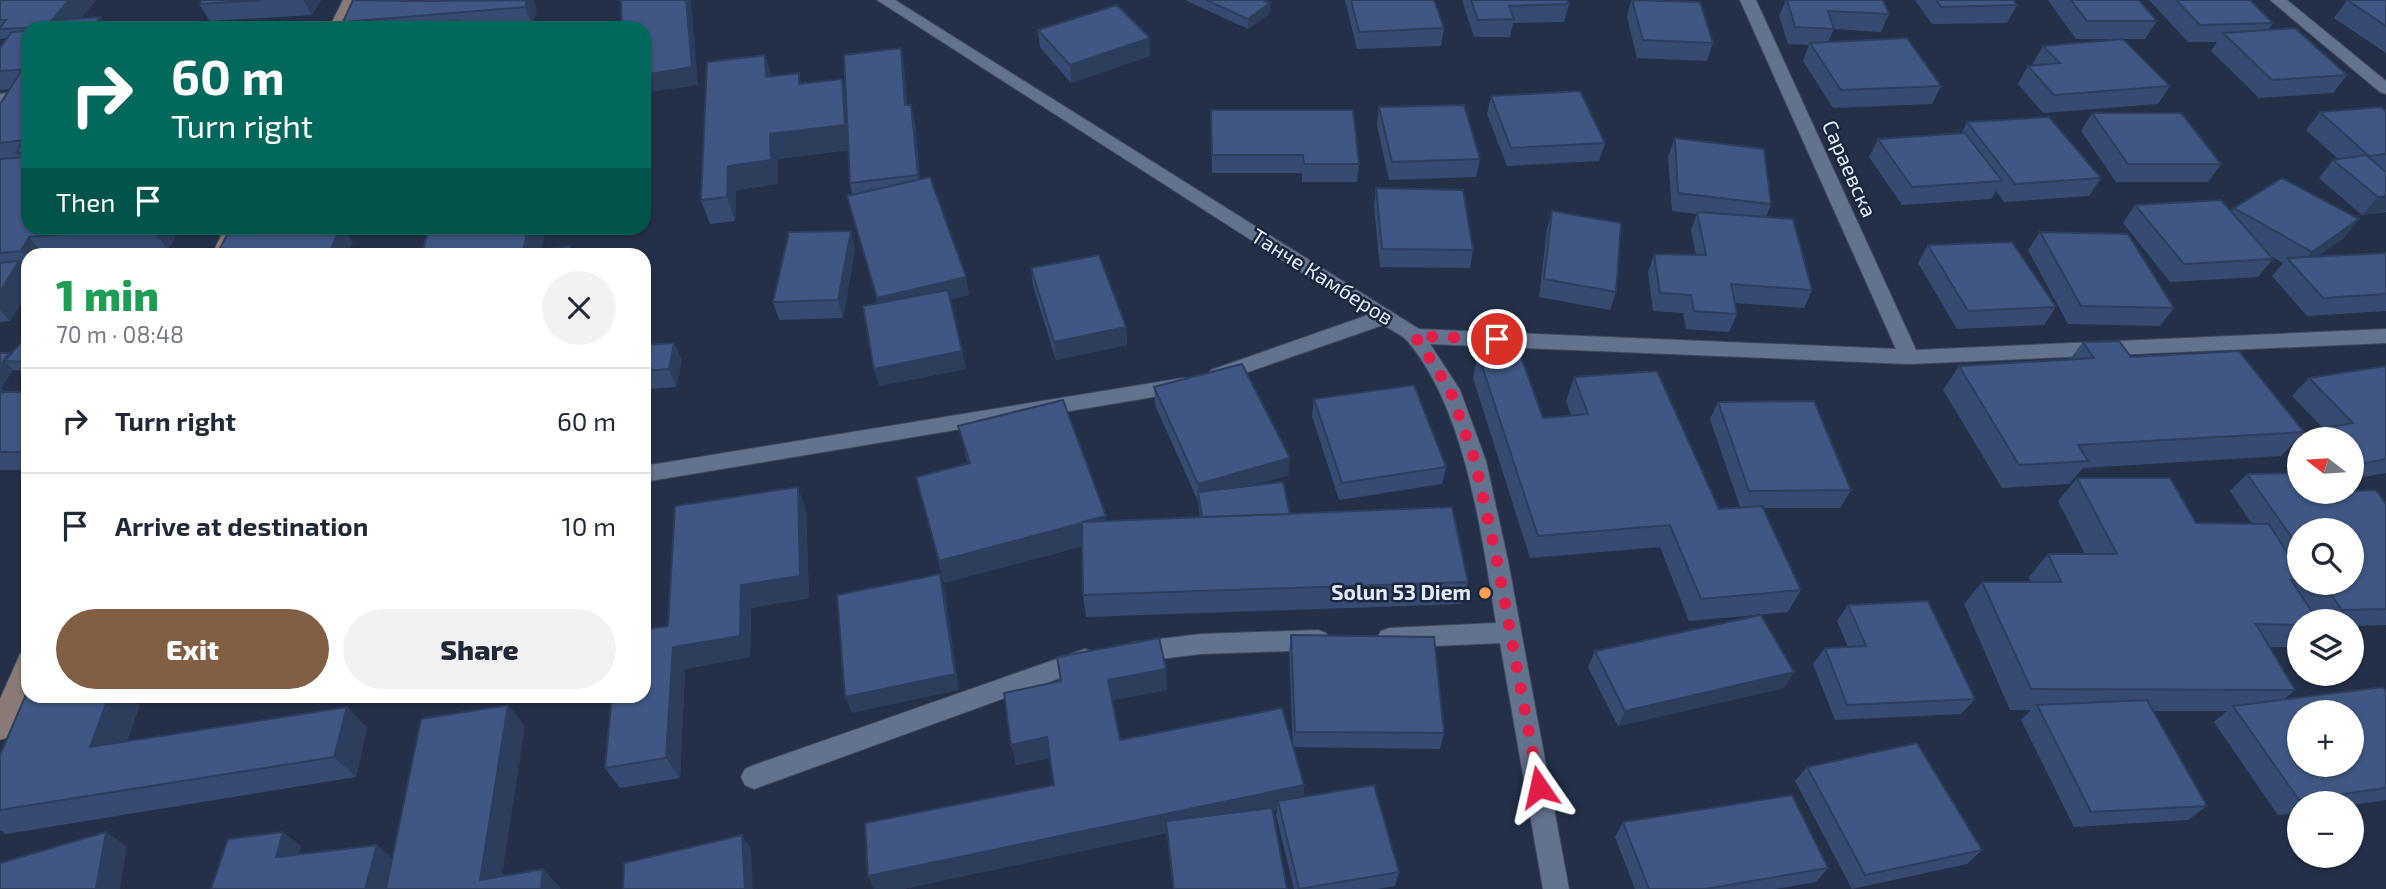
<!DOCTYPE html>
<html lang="en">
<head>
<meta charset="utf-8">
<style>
	:root { --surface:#fff; --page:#f2f2f3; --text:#1f2937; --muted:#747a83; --line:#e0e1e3; --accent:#825e42 }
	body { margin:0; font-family:"Exo 2",sans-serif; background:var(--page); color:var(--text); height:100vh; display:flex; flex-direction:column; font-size:26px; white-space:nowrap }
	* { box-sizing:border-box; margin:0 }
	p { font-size:23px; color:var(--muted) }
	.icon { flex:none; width:38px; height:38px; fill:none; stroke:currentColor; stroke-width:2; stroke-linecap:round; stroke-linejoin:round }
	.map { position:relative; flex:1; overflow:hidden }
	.panel { position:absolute; left:21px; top:248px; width:630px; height:455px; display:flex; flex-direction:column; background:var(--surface); border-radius:21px; box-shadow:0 2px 5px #0004 }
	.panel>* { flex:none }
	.banner { position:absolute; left:21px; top:21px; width:630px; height:214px; border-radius:21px; box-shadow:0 2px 5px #0004; background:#00695c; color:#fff; overflow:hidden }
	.needle { width:46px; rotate:287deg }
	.tools { position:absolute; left:2287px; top:427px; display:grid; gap:14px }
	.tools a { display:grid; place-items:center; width:77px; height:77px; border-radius:50%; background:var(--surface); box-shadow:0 2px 5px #0004; font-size:35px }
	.pin { position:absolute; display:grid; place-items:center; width:60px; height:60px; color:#fff; margin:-30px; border:4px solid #fff; border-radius:50%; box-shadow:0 2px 7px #0007 }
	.me { position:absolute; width:77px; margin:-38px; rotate:349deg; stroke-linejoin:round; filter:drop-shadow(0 0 5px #0008) }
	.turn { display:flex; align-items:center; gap:24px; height:147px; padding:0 35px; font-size:32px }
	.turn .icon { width:91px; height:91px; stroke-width:2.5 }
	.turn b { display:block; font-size:49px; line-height:60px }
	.then { display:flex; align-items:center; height:66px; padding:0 35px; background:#0003; gap:14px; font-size:26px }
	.round { display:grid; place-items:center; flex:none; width:74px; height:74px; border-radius:37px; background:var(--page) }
	.overview { display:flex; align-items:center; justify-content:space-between; height:119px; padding:0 35px }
	h1 { font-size:42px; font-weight:800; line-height:52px; color:#1e9e55 }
	.cta { display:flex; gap:14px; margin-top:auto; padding:14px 35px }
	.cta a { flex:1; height:80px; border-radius:42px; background:var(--accent); color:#fff; font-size:28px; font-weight:800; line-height:80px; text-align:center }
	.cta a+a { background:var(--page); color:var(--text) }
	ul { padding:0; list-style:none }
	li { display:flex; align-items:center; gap:21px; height:105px; padding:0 35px; border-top:2px solid var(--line) }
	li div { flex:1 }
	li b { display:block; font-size:26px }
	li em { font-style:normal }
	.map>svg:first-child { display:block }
</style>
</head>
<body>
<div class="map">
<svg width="2386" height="889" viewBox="0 0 2386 889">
	<rect width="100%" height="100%" fill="#233048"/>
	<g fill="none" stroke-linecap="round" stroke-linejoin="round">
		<defs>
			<g id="street">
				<path d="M877 0H895L1419 329 1896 349 1740 0H1756L1916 350 2386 329V343L1909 364 1430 344 1460 390 1486 461 1508 561 1569 889H1543L1500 643 1389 648 1381 645 1377 638 1381 631 1389 628 1496 623C1482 537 1466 411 1409 343 1403 335 1391 330 1383 325L1225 380 1218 382 1211 380 1208 375 1211 370 1368 315Z"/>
				<path d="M2270 0H2287L2386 81V94L2380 92Z"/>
				<path d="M28 89V99L0 104V94Z"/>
				<path d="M1183 378 1190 380 1193 385 1190 390 1183 392 644 482V466Z"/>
				<path d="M1318 630 1326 633 1330 640 1326 647 1318 650 1201 654 1134 662 1126 659 1122 652 1126 645 1134 642 1201 634Z"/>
				<path d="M1085 649 1093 652 1097 659 1093 666 754 789 745 785 741 777 745 769 754 765Z"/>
			</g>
			<g id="secondary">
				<path d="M343 0H359L345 28H329Z"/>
				<path d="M225 228H243L229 256H211Z"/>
				<path d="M28 651V690L9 737 0 740V699L20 654Z"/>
			</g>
		</defs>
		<!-- street casing -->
		<use href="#street" stroke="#3f4a5e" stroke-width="2"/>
		<!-- secondary casing -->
		<use href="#secondary" stroke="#3f4a5e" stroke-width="2"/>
		<!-- street -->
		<use href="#street" fill="#63728d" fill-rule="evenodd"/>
		<!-- secondary -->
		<use href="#secondary" fill="#8a7a75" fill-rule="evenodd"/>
	</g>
	<!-- wall -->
	<g fill="#374b72" fill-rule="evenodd">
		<path d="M0 0H96L81 18 100 17 108 28H28V228H180L168 250 111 256H28V291L10 321 0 322V104L10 89 0 90V48L6 39V38L0 39Z"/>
		<path d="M202 0H321L312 15 210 21 199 4Z"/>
		<path d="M533 0 537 9 532 25 496 28H346L343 22Z"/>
		<path d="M1187 0H1263L1270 3V13L1248 29 1187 1Z"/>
		<path d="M1345 0H1434L1444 28 1441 46 1357 49Z"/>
		<path d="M1462 0H1567L1569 4 1564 22 1513 23 1510 37H1474Z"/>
		<path d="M1631 0H1659L1713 43 1707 61 1637 58 1627 17Z"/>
		<path d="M1786 0H1883L1889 14 1881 32 1834 29 1828 42 1941 86 1932 104 1833 108 1803 61 1809 45 1788 44 1779 16Z"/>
		<path d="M1915 0H2013L2017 5 2007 23 1932 24Z"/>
		<path d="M2048 0H2139L2157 21 2145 39H2076Z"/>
		<path d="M2149 0H2250L2273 23 2268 30 2347 75 2333 93 2259 98 2211 51 2217 42H2188Z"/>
		<path d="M2347 0H2386V53L2334 18Z"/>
		<path d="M1038 30 1150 38V56L1071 83 1040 47Z"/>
		<path d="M2043 46 2170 86 2158 104 2043 113 2018 84 2028 66 2035 65 2033 63Z"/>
		<path d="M765 55 771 76 799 73 801 84 846 97 904 66 907 105 915 123 920 179 966 277 969 295 950 299 966 369 879 386 878 303 847 196 852 195 850 183 848 150 778 159V184L736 190 735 221 710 224 701 200Z"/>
		<path d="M1491 96 1605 143 1599 161 1507 166 1487 114Z"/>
		<path d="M1379 107 1480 159 1476 177 1389 180 1377 125Z"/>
		<path d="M1211 110 1359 164 1357 182H1302V173H1212Z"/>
		<path d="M2386 111V171H2385L2386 172V212L2362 215 2319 178 2333 160 2338 159 2306 130 2320 112Z"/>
		<path d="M2092 113 2221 164 2208 182H2116L2081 131Z"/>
		<path d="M1967 122 2101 178 2089 196 2004 202 1996 191 1991 199 1902 205 1869 157 1878 139 1961 134Z"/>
		<path d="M1675 138 1771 204 1766 217 1812 290 1804 308 1735 303 1737 314 1729 332 1686 329 1683 313 1653 311 1648 272 1654 254 1696 255 1691 230 1697 214 1672 211 1668 156Z"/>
		<path d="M1376 188 1473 250 1470 268 1380 267 1374 206Z"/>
		<path d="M2135 205 2231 212 2234 208 2344 238 2316 257 2386 253V311L2307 316 2272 276 2283 263 2268 254 2273 259 2258 277 2170 282 2123 223Z"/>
		<path d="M1552 211 1616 292 1610 310 1539 297 1547 229Z"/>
		<path d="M2040 232 2174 308 2160 326 2068 324 2028 250Z"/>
		<path d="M1928 245 2056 307 2044 325 1957 329 1918 263Z"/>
		<path d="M855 249 843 318 779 320 773 302Z"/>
		<path d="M1031 268 1126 327 1127 345 1056 360 1033 286Z"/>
		<path d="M28 334V371L13 370 1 388 5 392H28V470H0V353L10 355Z"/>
		<path d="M2083 342 2131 357 2304 432 2281 456 2083 468 2069 484 2002 488 1943 390 1959 366 2070 359Z"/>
		<path d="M674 343 682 361 676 387 651 389 644 423V345Z"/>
		<path d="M1478 354 1543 418 1571 415 1566 401 1574 377 1719 509 1740 507 1710 419 1718 402 1851 490 1840 508H1763L1801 590 1788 612 1689 621 1660 547 1530 558 1473 378Z"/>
		<path d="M2386 366V473L2352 479V439H2317L2326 431 2292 396 2309 378Z"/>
		<path d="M1154 387 1289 475 1254 485 1290 514 1468 582 1462 604 1086 617 1083 595V546L944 583 916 477 968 464 958 426 1106 522 1200 518 1198 501 1155 405Z"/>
		<path d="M1314 399 1446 467 1442 484 1339 500 1312 416Z"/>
		<path d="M2247 474 2354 491 2386 504V625L2352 626V621H2319L2302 597 2300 621V643L2294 647H2270L2295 690 2283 700 2386 691V800L2352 805V803H2300V812L2278 815 2214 722 2227 711H2153L2207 806 2188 820 2074 827 2021 720 2031 710H2010L1964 604 1982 582H2031L2029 577 2048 554H2085L2058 501 2077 478 2196 523 2252 524 2230 491ZM2300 530 2352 583H2300Z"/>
		<path d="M806 510 809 598 751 608 750 657 685 669 680 778 620 788 605 768 668 626Z"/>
		<path d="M1848 605 1975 699 1961 714 1835 720 1813 664 1825 648 1848 647 1837 621Z"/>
		<path d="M1291 635 1444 733 1440 749 1293 747 1304 785 1303 797 1399 872 1395 886 1377 889H1294L1276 815 1277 810 1273 811 1287 889H1173L1167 833 903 889H874L868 876 1054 785 1050 758 1016 765 1004 693 1167 690 1112 700 1120 740 1293 747 1289 651Z"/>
		<path d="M1595 651 1794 672 1784 688 1618 726 1588 667Z"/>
		<path d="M143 696 127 741 347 707 367 728 356 777 6 834 0 830V755Z"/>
		<path d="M1807 767 1982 850 1967 864 1852 889 1795 781Z"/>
		<path d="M1623 822 1828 868 1816 882 1775 889H1635L1615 837Z"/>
	</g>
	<!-- shaded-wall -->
	<g fill="#2d3d5c">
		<path d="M69 0H96L73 28H47L46 27Z"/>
		<path d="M303 0H321L312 15Z"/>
		<path d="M527 0H533L537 9 532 25 525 7Z"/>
		<path d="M686 0H691L698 85 644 93V75Z"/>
		<path d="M1270 3V13L1248 29V19Z"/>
		<path d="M100 17 108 28H92Z"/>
		<path d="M459 21 462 28H456Z"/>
		<path d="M1150 38V56L1071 83 1070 65Z"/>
		<path d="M901 48 904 66 909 123 905 105Z"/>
		<path d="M765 55 772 79 766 77Z"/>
		<path d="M842 79 848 103 851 149 778 159V184L736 190 735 221 727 197 728 166 770 134Z"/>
		<path d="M911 105 915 123 921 193 918 175Z"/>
		<path d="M2386 196V211L2362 215 2378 197Z"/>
		<path d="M2359 219 2344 238 2296 270 2312 252Z"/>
		<path d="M151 228H180L168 250Z"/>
		<path d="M340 228H344L353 242 347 256H328Z"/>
		<path d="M528 228H546L540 256 523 252Z"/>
		<path d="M851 231 855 249 843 318 838 300Z"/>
		<path d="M29 237 45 256H28V259L21 251Z"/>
		<path d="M570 246 574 256H568Z"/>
		<path d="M19 261 28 270V291L10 321 0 310V292Z"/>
		<path d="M966 277 969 295 881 316 877 298Z"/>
		<path d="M1126 327 1127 345 1056 360 1054 342Z"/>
		<path d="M674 343 682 361 676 387 669 369Z"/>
		<path d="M962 351 966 369 879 386 874 369Z"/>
		<path d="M9 353 17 361H5L13 370 1 388 13 400 0 421V366Z"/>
		<path d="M644 374 651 389 644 423Z"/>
		<path d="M1290 458 1289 475 1199 501 1198 484Z"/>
		<path d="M798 487 806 510 809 598 751 608 750 657 685 669 680 778 666 758 673 647 741 585Z"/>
		<path d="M1106 516 1108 539 1082 522Z"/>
		<path d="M1082 523 1085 545 944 583 939 561Z"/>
		<path d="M940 574 945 591 959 690 852 713 845 697Z"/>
		<path d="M1166 669 1167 690 1110 701 1108 680Z"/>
		<path d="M1794 672 1784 688 1618 726 1625 711Z"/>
		<path d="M109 696H143L117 767 90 747Z"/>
		<path d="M508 705 525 726 500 889 480 880Z"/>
		<path d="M347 707 367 728 356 777 334 757Z"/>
		<path d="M1047 737 1051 758 1016 765 1011 745Z"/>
		<path d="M1304 785 1301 805 1278 801 1277 810 1168 833 1166 821 1167 833 903 889H874L868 876Z"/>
		<path d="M106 832 127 846 120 889H96Z"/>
		<path d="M283 832 301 846 295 870 276 857Z"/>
		<path d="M742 835 751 849 753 889H745Z"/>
		<path d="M377 845 393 859 385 889H365Z"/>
		<path d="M543 869 561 888 560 889H541Z"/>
	</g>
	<!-- building -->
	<g fill="#405784" stroke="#2d3d5c" stroke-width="2" fill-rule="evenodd">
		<path d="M0 0H69L46 27 0 29V28L6 20H0Z"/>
		<path d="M202 0H263L199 4Z"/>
		<path d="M353 0 414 1 527 0 525 7 343 22Z"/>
		<path d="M621 0H686L692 67 644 75V28H622Z"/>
		<path d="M1206 0H1263L1270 3 1248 19Z"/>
		<path d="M1351 0H1434L1444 28 1359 32Z"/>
		<path d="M1471 0H1567L1569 4 1509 6 1514 19 1478 20Z"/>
		<path d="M1632 0 1700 2 1713 43 1643 40Z"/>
		<path d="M1787 0H1883L1889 14 1828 11 1834 29 1795 27Z"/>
		<path d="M1936 0H2013L2017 5 1941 7Z"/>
		<path d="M2071 0H2139L2157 21H2087Z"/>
		<path d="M2176 0H2250L2273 23 2200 25Z"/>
		<path d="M2347 0H2386V26Z"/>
		<path d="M1117 5 1150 38 1070 65 1038 30Z"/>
		<path d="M100 17 92 28H50L56 20Z"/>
		<path d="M459 21 456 28H369Z"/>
		<path d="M2295 28 2347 75 2272 80 2223 33Z"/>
		<path d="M28 31V69L0 71V48L12 32Z"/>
		<path d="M1907 38 1941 86 1841 90 1810 43Z"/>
		<path d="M2123 39 2170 86 2054 95 2028 66 2060 63 2043 46Z"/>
		<path d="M901 48 905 105H911L918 175 850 183 844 55Z"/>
		<path d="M765 55 766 77 799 73V84L842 79 845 125 770 134 771 160 728 166 727 197 701 200 707 62Z"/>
		<path d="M28 69V152L16 153 24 140 0 143V104L22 70Z"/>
		<path d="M1580 91 1605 143 1511 148 1491 96Z"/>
		<path d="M1464 105 1480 159 1392 162 1379 107Z"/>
		<path d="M2381 107 2386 111V154L2369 156 2320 112Z"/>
		<path d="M1211 110H1353L1359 164H1304L1303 155H1212Z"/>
		<path d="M2092 113H2181L2221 164H2128Z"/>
		<path d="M2049 117 2101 178 2015 184 1967 122Z"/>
		<path d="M1965 133 2002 181 1912 187 1878 139Z"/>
		<path d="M1675 138 1764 149 1771 204 1678 193Z"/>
		<path d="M2366 155 2386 172V196L2378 197 2333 160Z"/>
		<path d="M28 157V228H129L29 237 21 251 0 253V159Z"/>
		<path d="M930 177 966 277 877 298 847 196Z"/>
		<path d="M2282 178 2359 219 2312 252 2234 208Z"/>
		<path d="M1376 188 1463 190 1473 250 1382 249Z"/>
		<path d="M2221 200 2273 259 2184 264 2135 205Z"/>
		<path d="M1552 211 1621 223 1616 292 1544 279Z"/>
		<path d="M1697 212 1793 219 1812 290 1731 284 1737 314 1694 311 1691 295 1660 293 1654 254 1706 255Z"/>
		<path d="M293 228H340L328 256H216L228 233Z"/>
		<path d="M429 228H528L523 252 570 246 568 256H421Z"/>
		<path d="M851 231 838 300 773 302 789 232Z"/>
		<path d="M2040 232 2128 234 2174 308 2081 306Z"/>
		<path d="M2012 242 2056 307 1968 311 1928 245Z"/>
		<path d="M2386 253V294L2323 298 2287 258Z"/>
		<path d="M1099 255 1126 327 1054 342 1031 268Z"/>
		<path d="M19 261 0 292V263Z"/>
		<path d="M948 290 962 351 874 369 863 306Z"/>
		<path d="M28 334V362L5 361Z"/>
		<path d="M2119 341 2131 357 2239 351 2304 432 2078 445 2088 461 2019 465 1959 366 2094 358 2083 342Z"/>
		<path d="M674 343 669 369 644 371V345Z"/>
		<path d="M1519 351 1543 418 1588 414 1574 377 1657 371 1719 509 1762 506 1801 590 1701 599 1670 525 1538 536 1478 354Z"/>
		<path d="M0 353H9L0 366Z"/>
		<path d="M1242 364 1290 458 1198 484 1154 387Z"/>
		<path d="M2386 366V459L2364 463 2352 451V439H2341L2329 427 2353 423 2309 378Z"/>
		<path d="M1414 385 1446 467 1342 483 1314 399Z"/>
		<path d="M1 392H28V421L26 424H28V452H0V394Z"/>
		<path d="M1063 400 1106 516 1082 522 1452 507 1468 582 1083 595 1082 523 939 561 916 477 970 463 958 426Z"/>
		<path d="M1814 401 1851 490 1749 491 1718 402Z"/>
		<path d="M2300 473V492H2352V488L2354 491 2376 490 2386 504V609L2342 610 2323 583H2352V530H2300V549L2247 474Z"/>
		<path d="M2077 478H2170L2196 523 2269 524 2300 573V580H2291L2318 621H2300V625L2256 624 2295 690 2031 689 1982 582H2061L2048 554H2117Z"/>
		<path d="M1283 482 1290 514 1202 517 1198 492Z"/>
		<path d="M798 487 800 576 741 585 740 636 673 647 666 758 605 768 612 696H644V630L668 626 675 506Z"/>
		<path d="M940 574 955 674 845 697 837 595Z"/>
		<path d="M1928 601 1975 699 1847 705 1825 648 1866 646 1848 605Z"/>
		<path d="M1761 615 1794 672 1625 711 1595 651Z"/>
		<path d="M1291 635 1434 637 1444 733 1295 732Z"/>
		<path d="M1159 638 1166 669 1108 680 1120 740 1282 708 1304 785 868 876 865 823 1054 785 1047 737 1011 745 1004 693 1061 681 1057 657Z"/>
		<path d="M2383 687 2386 691V788L2299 800 2233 706ZM2300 712H2352V765H2300Z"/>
		<path d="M28 690V696H109L90 747 347 707 334 757 0 810V755Z"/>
		<path d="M2147 700 2207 806 2091 812 2037 705Z"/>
		<path d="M508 705 480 880 543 869 541 889H386L421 719Z"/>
		<path d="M1917 743 1982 850 1865 875 1807 767Z"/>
		<path d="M1374 785 1399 872 1299 889 1278 801Z"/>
		<path d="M1792 795 1828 868 1706 889H1649L1623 822Z"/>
		<path d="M1272 808 1287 889H1174L1166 821Z"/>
		<path d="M106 832 96 889H0V863Z"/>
		<path d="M283 832 276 857 377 845 365 889H211L228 839Z"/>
		<path d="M742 835 745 889H623L624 863Z"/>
	</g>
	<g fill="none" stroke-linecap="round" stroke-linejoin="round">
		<!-- route -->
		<path stroke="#e11d48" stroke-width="12" stroke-dasharray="0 21.6" d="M1497 339 1415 336 1450 390 1475 461 1497 561 1539 787"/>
	</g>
	<!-- markers -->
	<circle fill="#fa9f4f" stroke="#1a263d" stroke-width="2.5" cx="1485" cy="593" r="7"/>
	<g text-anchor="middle" stroke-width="5" stroke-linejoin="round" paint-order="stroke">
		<!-- street labels -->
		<g font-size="21" fill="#e2ebfa" stroke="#1a263d">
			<text transform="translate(1849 169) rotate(66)" y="7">Сараевска</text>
			<text transform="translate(1322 277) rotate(32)" y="7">Танче Камберов</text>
		</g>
		<!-- poi labels -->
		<g font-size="21" font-weight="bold" fill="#e2ebfa" stroke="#1a263d" text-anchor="end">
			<text x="1471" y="600">Solun 53 Diem</text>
		</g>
	</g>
</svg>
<div class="tools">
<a><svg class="needle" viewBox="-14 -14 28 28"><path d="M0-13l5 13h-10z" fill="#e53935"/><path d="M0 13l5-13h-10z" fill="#747a83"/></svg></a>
<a><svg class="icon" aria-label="search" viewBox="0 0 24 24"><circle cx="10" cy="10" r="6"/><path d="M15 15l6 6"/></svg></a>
<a><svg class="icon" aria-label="layers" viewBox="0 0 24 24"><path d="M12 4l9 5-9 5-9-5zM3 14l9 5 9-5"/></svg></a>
<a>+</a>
<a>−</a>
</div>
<div class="pin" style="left:1497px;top:339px;background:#d93025"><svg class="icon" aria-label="arrive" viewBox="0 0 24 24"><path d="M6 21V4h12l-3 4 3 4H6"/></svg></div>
<svg class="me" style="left:1539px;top:787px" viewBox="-20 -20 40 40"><path d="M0-17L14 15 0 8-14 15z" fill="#e11d48" stroke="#fff" stroke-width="4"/></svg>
<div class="banner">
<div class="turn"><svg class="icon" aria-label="right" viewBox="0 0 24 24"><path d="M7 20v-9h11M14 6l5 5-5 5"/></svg><div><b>60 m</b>Turn right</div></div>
<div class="then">Then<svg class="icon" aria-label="arrive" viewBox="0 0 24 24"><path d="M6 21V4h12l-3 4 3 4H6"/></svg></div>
</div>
<section class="panel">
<div class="overview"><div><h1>1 min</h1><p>70 m · 08:48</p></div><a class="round"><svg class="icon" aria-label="close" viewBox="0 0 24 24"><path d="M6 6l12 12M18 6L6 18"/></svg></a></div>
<ul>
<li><svg class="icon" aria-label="right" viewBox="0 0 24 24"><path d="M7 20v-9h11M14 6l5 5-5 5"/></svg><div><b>Turn right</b></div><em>60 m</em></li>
<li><svg class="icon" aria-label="arrive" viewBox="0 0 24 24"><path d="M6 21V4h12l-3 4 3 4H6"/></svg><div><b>Arrive at destination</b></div><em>10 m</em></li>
</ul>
<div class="cta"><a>Exit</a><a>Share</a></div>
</section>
</div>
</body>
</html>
